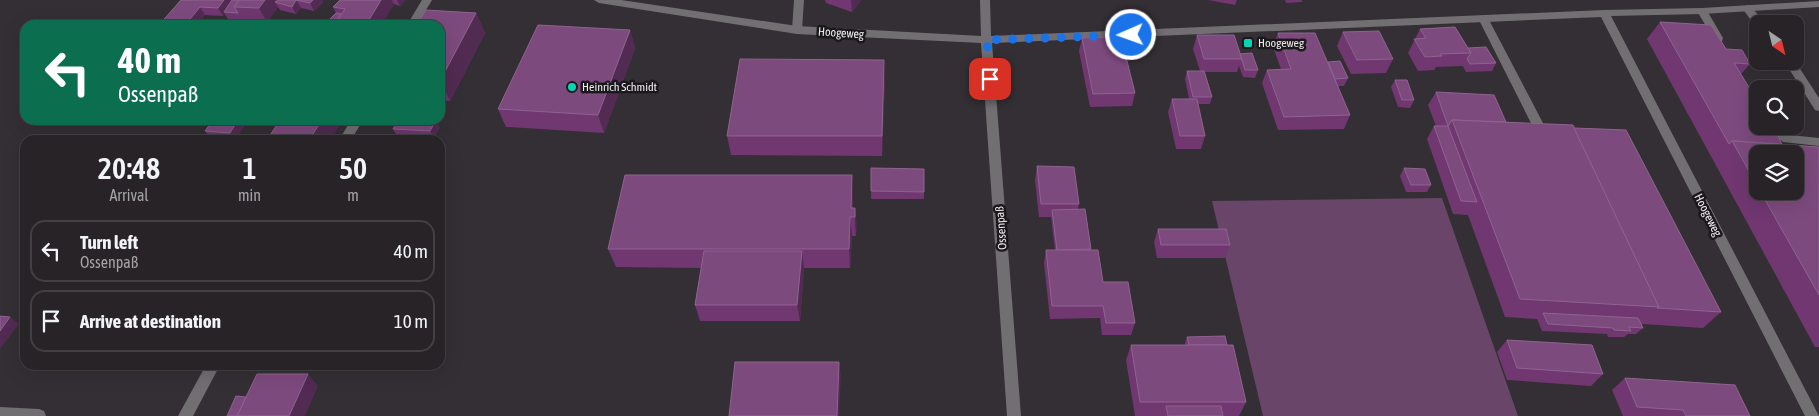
<!DOCTYPE html>
<html lang="en">
<head>
<meta charset="utf-8">
<style>
	:root { --surface:#272327; --page:#2f2b2f; --text:#f1f3f6; --muted:#a4a4a7; --line:#434044 }
	body { margin:0; font-family:"Asap Condensed",sans-serif; background:var(--page); color:var(--text); height:100vh; display:flex; flex-direction:column; font-size:19px; white-space:nowrap }
	* { box-sizing:border-box; margin:0 }
	p { font-size:16px; color:var(--muted) }
	.icon { flex:none; width:28px; height:28px; fill:none; stroke:currentColor; stroke-width:2; stroke-linecap:round; stroke-linejoin:round }
	.map { position:relative; flex:1; overflow:hidden }
	.details { position:absolute; left:20px; top:135px; width:425px; height:235px; display:flex; flex-direction:column; background:var(--surface); border-radius:15px; box-shadow:0 5px 20px #0002,0 0 0 1px var(--line) }
	.details>* { flex:none }
	.guide { position:absolute; left:20px; top:20px; width:425px; height:105px; border-radius:15px; box-shadow:0 5px 20px #0002,0 0 0 1px var(--line); background:#0b6e4f; color:#fff; overflow:hidden }
	.needle { width:32px; rotate:145deg }
	.tools { position:absolute; left:1749px; top:15px; display:grid; gap:10px }
	.tools a { display:grid; place-items:center; width:55px; height:55px; border-radius:10px; background:var(--surface); box-shadow:0 5px 20px #0002,0 0 0 1px var(--line); font-size:25px }
	.pin { position:absolute; display:grid; place-items:center; width:42px; height:42px; color:#fff; margin:-21px; border-radius:10px; box-shadow:0 2px 8px #0006 }
	.me { position:absolute; width:55px; margin:-28px; rotate:268deg; stroke-linejoin:round; filter:drop-shadow(0 0 4px #0008) }
	.turn { display:flex; align-items:center; gap:18px; height:105px; padding:0 15px; font-size:22px }
	.turn .icon { width:65px; height:65px; stroke-width:2.5 }
	.turn b { display:block; font-size:35px; line-height:42px }
	.eta { display:flex; justify-content:space-evenly; align-items:center; height:85px; text-align:center }
	.eta b { font-size:30px; font-weight:600; line-height:35px }
	ul { padding:0; list-style:none }
	li { display:flex; align-items:center; gap:15px; height:62px; margin:0 10px 8px; padding:0 5px; border:2px solid var(--line); border-radius:15px }
	li div { flex:1 }
	li b { display:block; font-size:19px }
	li em { font-style:normal }
	.map>svg:first-child { display:block }
</style>
</head>
<body>
<div class="map">
<svg width="1819" height="416" viewBox="0 0 1819 416">
	<rect width="100%" height="100%" fill="#342f34"/>
	<!-- green -->
	<path fill="#6a456a" d="M1442 198 1518 416H1263L1212 201Z"/>
	<g fill="none" stroke-linecap="round" stroke-linejoin="round">
		<!-- lane -->
		<g fill="#726f72" fill-rule="evenodd">
			<path d="M794 0H804L802 30 797 34 792 30Z"/>
			<path d="M1747 5 1751 6 1765 24H1758L1756 27 1742 8Z"/>
			<path d="M1702 8 1706 9 1723 38 1722 41H1714L1713 38 1697 11Z"/>
			<path d="M1483 15 1488 18 1543 123 1541 126 1537 127 1531 123 1478 18Z"/>
			<path d="M1784 61H1795L1819 98V111L1815 110Z"/>
			<path d="M1762 126H1777L1790 135 1819 138V146L1783 142Z"/>
			<path d="M0 407 39 409 44 411 46 416H0Z"/>
		</g>
		<!-- street -->
		<g fill="#726f72" fill-rule="evenodd">
			<path d="M422 0H432L417 25H407Z"/>
			<path d="M594 0H621L797 26 981 36 980 0H990L991 36 1604 10 1702 8 1819 1V7L1702 14 1611 16 1819 416H1805L1601 17 992 43 1021 416H1007L981 43 797 34 599 3Z"/>
			<path d="M351 120H363L351 140H339Z"/>
			<path d="M206 365H220L193 416H178Z"/>
		</g>
	</g>
	<!-- wall -->
	<g fill="#703770" fill-rule="evenodd">
		<path d="M181 0H322L323 2 314 11 301 8 296 14 280 10 278 7 267 22 228 19 224 13 223 16 205 15 197 25H159Z"/>
		<path d="M340 0H405L400 6 394 4 381 25H326L325 24 336 13 333 7Z"/>
		<path d="M825 0H861L852 12 826 3Z"/>
		<path d="M1208 0H1237L1235 5Z"/>
		<path d="M1285 0H1302V2L1286 3Z"/>
		<path d="M476 13 485 33 450 101 440 100V25Z"/>
		<path d="M1660 22 1726 49 1750 64 1741 74 1782 144 1819 147V347H1815L1647 39ZM1758 154 1795 191H1758Z"/>
		<path d="M1420 29 1468 48 1496 63 1492 71 1466 72 1463 66 1436 67 1434 70 1418 71 1408 53Z"/>
		<path d="M630 30 635 48 604 133 506 127 498 109Z"/>
		<path d="M1343 32 1393 59 1386 73 1351 74 1337 46Z"/>
		<path d="M1278 33 1328 62 1348 78 1344 86H1338L1350 115 1344 129 1278 130 1262 83 1267 70 1281 69 1273 47Z"/>
		<path d="M1197 35 1240 54 1258 70 1255 78 1243 77 1239 66 1237 72H1205L1212 97 1210 104H1198L1205 136 1201 149H1176L1168 112 1172 99H1189L1185 79 1187 71H1200L1193 49Z"/>
		<path d="M1082 38 1135 93 1132 106 1090 107 1079 51Z"/>
		<path d="M885 80 882 156 731 155 727 136Z"/>
		<path d="M1395 80 1414 100 1410 108 1398 107 1391 87Z"/>
		<path d="M1436 92 1506 122 1574 128 1721 312 1703 328 1642 324 1643 328 1636 334H1628L1624 337H1608L1607 334 1542 331 1537 319 1505 317 1468 215 1453 214 1427 139 1434 126H1436L1428 105Z"/>
		<path d="M248 120 235 140 211 138 205 131Z"/>
		<path d="M440 127 434 138 397 136 393 129Z"/>
		<path d="M1037 166 1079 204 1078 209 1091 250 1103 282 1135 323 1131 335H1102L1100 318 1050 319 1044 263 1046 250H1055L1051 217H1039L1035 180Z"/>
		<path d="M1404 168 1431 185 1427 192H1406L1400 176Z"/>
		<path d="M924 169V199H871V191Z"/>
		<path d="M853 195V208H855L856 236H852L850 268H804L800 321H700L695 305 701 268 616 267 608 249Z"/>
		<path d="M1158 229 1230 245 1225 258H1157L1154 242Z"/>
		<path d="M1187 337 1227 345 1246 402 1239 416H1135L1126 360 1131 345H1185V343Z"/>
		<path d="M1507 340 1603 374 1591 386 1507 380 1497 352Z"/>
		<path d="M1625 378 1750 416H1623L1612 390Z"/>
	</g>
	<!-- shaded-wall -->
	<g fill="#522b53">
		<path d="M224 0H235L224 12V13L223 16 218 8Z"/>
		<path d="M265 0H282L275 2 278 7 267 22 259 8Z"/>
		<path d="M296 0 301 8 296 14 292 7Z"/>
		<path d="M313 0H322L323 2 314 11 310 3Z"/>
		<path d="M381 0H392L394 4 381 25H366Z"/>
		<path d="M397 0H405L400 6Z"/>
		<path d="M851 0H861L852 12Z"/>
		<path d="M200 7 205 15 197 25H185Z"/>
		<path d="M476 13 485 33 450 101 440 81Z"/>
		<path d="M630 30 635 48 604 133 598 115Z"/>
		<path d="M884 60 885 80 882 156V136Z"/>
		<path d="M238 120H248L235 140 230 133Z"/>
		<path d="M322 120H343L331 140H309Z"/>
		<path d="M436 120 440 127 434 138 430 131Z"/>
		<path d="M852 175 853 195 852 217 851 208Z"/>
		<path d="M855 208 857 227 856 236 855 217Z"/>
		<path d="M850 217 852 236 850 268 849 249Z"/>
		<path d="M802 251 804 268 800 321 797 305Z"/>
		<path d="M10 317 19 324 0 349V331Z"/>
		<path d="M839 362 841 377 839 416H837Z"/>
		<path d="M163 365H179L170 371Z"/>
		<path d="M308 374 318 386 305 416H289Z"/>
	</g>
	<!-- building -->
	<g fill="#7d4a7e" stroke="#8f6390">
		<path d="M181 0H224L218 8 200 7 185 25H159Z"/>
		<path d="M232 0H239L234 7 238 13 224 12Z"/>
		<path d="M239 0H265L259 8 234 7Z"/>
		<path d="M278 0H313L310 3 296 0 292 7 275 2Z"/>
		<path d="M340 0H381L366 25H334L345 9 333 7Z"/>
		<path d="M426 10 476 13 440 81V25H417Z"/>
		<path d="M336 13 341 14 334 25 325 24Z"/>
		<path d="M210 22 230 23 228 25H208Z"/>
		<path d="M1660 22 1711 25 1726 49 1742 50 1750 64 1734 63 1758 102V126H1772L1782 144 1732 141 1729 144Z"/>
		<path d="M538 25 630 30 598 115 498 109Z"/>
		<path d="M1455 27 1471 53 1440 54 1442 56 1425 57 1414 39 1426 38 1420 29Z"/>
		<path d="M1379 31 1393 59 1357 60 1343 32Z"/>
		<path d="M1278 33H1315L1350 115 1284 117 1267 70 1291 69Z"/>
		<path d="M1197 35H1234L1242 59H1204Z"/>
		<path d="M1121 37 1135 93 1093 94 1082 38Z"/>
		<path d="M1486 47 1496 63 1470 64 1467 59 1471 53 1468 48Z"/>
		<path d="M1252 53 1258 70H1245L1240 54Z"/>
		<path d="M740 59 884 60 882 136H727Z"/>
		<path d="M1340 61 1348 78 1335 79 1328 62Z"/>
		<path d="M1187 71H1204L1212 97H1193Z"/>
		<path d="M1395 80H1407L1414 100H1402Z"/>
		<path d="M1436 92 1494 95 1506 122 1452 120 1448 126Z"/>
		<path d="M1172 99H1197L1205 136H1180Z"/>
		<path d="M213 120H238L230 133 205 131Z"/>
		<path d="M280 120H322L309 140H267Z"/>
		<path d="M398 120H436L430 131 393 129Z"/>
		<path d="M1452 120 1573 125 1659 307 1520 299Z"/>
		<path d="M1434 126H1448L1477 202 1461 201Z"/>
		<path d="M1574 128 1626 130 1721 312 1657 308 1659 307Z"/>
		<path d="M1732 141 1819 147V295L1760 191H1795V154H1758V187Z"/>
		<path d="M1037 166 1074 167 1079 204H1041Z"/>
		<path d="M871 168 924 169V192L871 191Z"/>
		<path d="M1404 168 1425 169 1431 185H1411Z"/>
		<path d="M625 175H852L851 208H855V217H850L849 249H608Z"/>
		<path d="M1085 209 1091 249 1057 250 1052 210Z"/>
		<path d="M1158 229H1226L1230 245H1161Z"/>
		<path d="M1046 250H1098L1103 282H1128L1135 323H1106L1103 306H1052Z"/>
		<path d="M704 251H802L797 305H695Z"/>
		<path d="M1543 313 1638 318 1643 328 1629 327 1631 331 1614 330 1613 328 1548 324Z"/>
		<path d="M0 316 10 317 0 331Z"/>
		<path d="M1225 336 1227 345H1189L1187 337Z"/>
		<path d="M1507 340 1592 345 1603 374 1517 368Z"/>
		<path d="M1131 345H1233L1246 402H1140Z"/>
		<path d="M735 362H839L837 416H729Z"/>
		<path d="M257 374H308L289 416H237Z"/>
		<path d="M1625 378 1735 385 1750 416H1686L1683 410 1637 407Z"/>
		<path d="M236 396 246 397 237 416H227Z"/>
		<path d="M1166 406H1221L1223 416H1168Z"/>
	</g>
	<g fill="none" stroke-linecap="round" stroke-linejoin="round">
		<!-- route -->
		<path stroke="#1a73e8" stroke-width="9" stroke-dasharray="0 16.2" d="M990 79 987 40 1131 35"/>
	</g>
	<!-- markers -->
	<g fill="#09d5b5" stroke="#1a181a" stroke-width="2">
		<rect x="1243" y="38" width="10" height="10" rx="2.5"/>
		<circle cx="572" cy="87" r="5"/>
	</g>
	<g text-anchor="middle" stroke-width="5" stroke-linejoin="round" paint-order="stroke">
		<!-- street labels -->
		<g font-size="12" fill="#eeebee" stroke="#1a181a">
			<text transform="translate(841 33) rotate(4)" y="4">Hoogeweg</text>
			<text transform="translate(1708 215) rotate(63)" y="4">Hoogeweg</text>
			<text transform="translate(1001 228) rotate(-94)" y="4">Ossenpaß</text>
		</g>
		<!-- poi labels -->
		<g font-size="12" fill="#eeebee" stroke="#1a181a" text-anchor="start">
			<text x="1258" y="47">Hoogeweg</text>
			<text x="582" y="91">Heinrich Schmidt</text>
		</g>
	</g>
</svg>
<div class="tools">
<a><svg class="needle" viewBox="-14 -14 28 28"><path d="M0-13l5 13h-10z" fill="#e53935"/><path d="M0 13l5-13h-10z" fill="#a4a4a7"/></svg></a>
<a><svg class="icon" aria-label="search" viewBox="0 0 24 24"><circle cx="10" cy="10" r="6"/><path d="M15 15l6 6"/></svg></a>
<a><svg class="icon" aria-label="layers" viewBox="0 0 24 24"><path d="M12 4l9 5-9 5-9-5zM3 14l9 5 9-5"/></svg></a>
</div>
<div class="pin" style="left:990px;top:79px;background:#d93025"><svg class="icon" aria-label="arrive" viewBox="0 0 24 24"><path d="M6 21V4h12l-3 4 3 4H6"/></svg></div>
<svg class="me" style="left:1131px;top:35px" viewBox="-20 -20 40 40"><circle r="17" fill="#1a73e8" stroke="#fff" stroke-width="3"/><path d="M0-11L8 9 0 5-8 9z" fill="#fff"/></svg>
<div class="guide">
<div class="turn"><svg class="icon" aria-label="left" viewBox="0 0 24 24"><path d="M17 20v-9H6M10 6l-5 5 5 5"/></svg><div><b>40 m</b>Ossenpaß</div></div>
</div>
<section class="details">
<div class="eta">
<div><b>20:48</b><p>Arrival</p></div>
<div><b>1</b><p>min</p></div>
<div><b>50</b><p>m</p></div>
</div>
<ul>
<li><svg class="icon" aria-label="left" viewBox="0 0 24 24"><path d="M17 20v-9H6M10 6l-5 5 5 5"/></svg><div><b>Turn left</b><p>Ossenpaß</p></div><em>40 m</em></li>
<li><svg class="icon" aria-label="arrive" viewBox="0 0 24 24"><path d="M6 21V4h12l-3 4 3 4H6"/></svg><div><b>Arrive at destination</b></div><em>10 m</em></li>
</ul>
</section>
</div>
</body>
</html>
